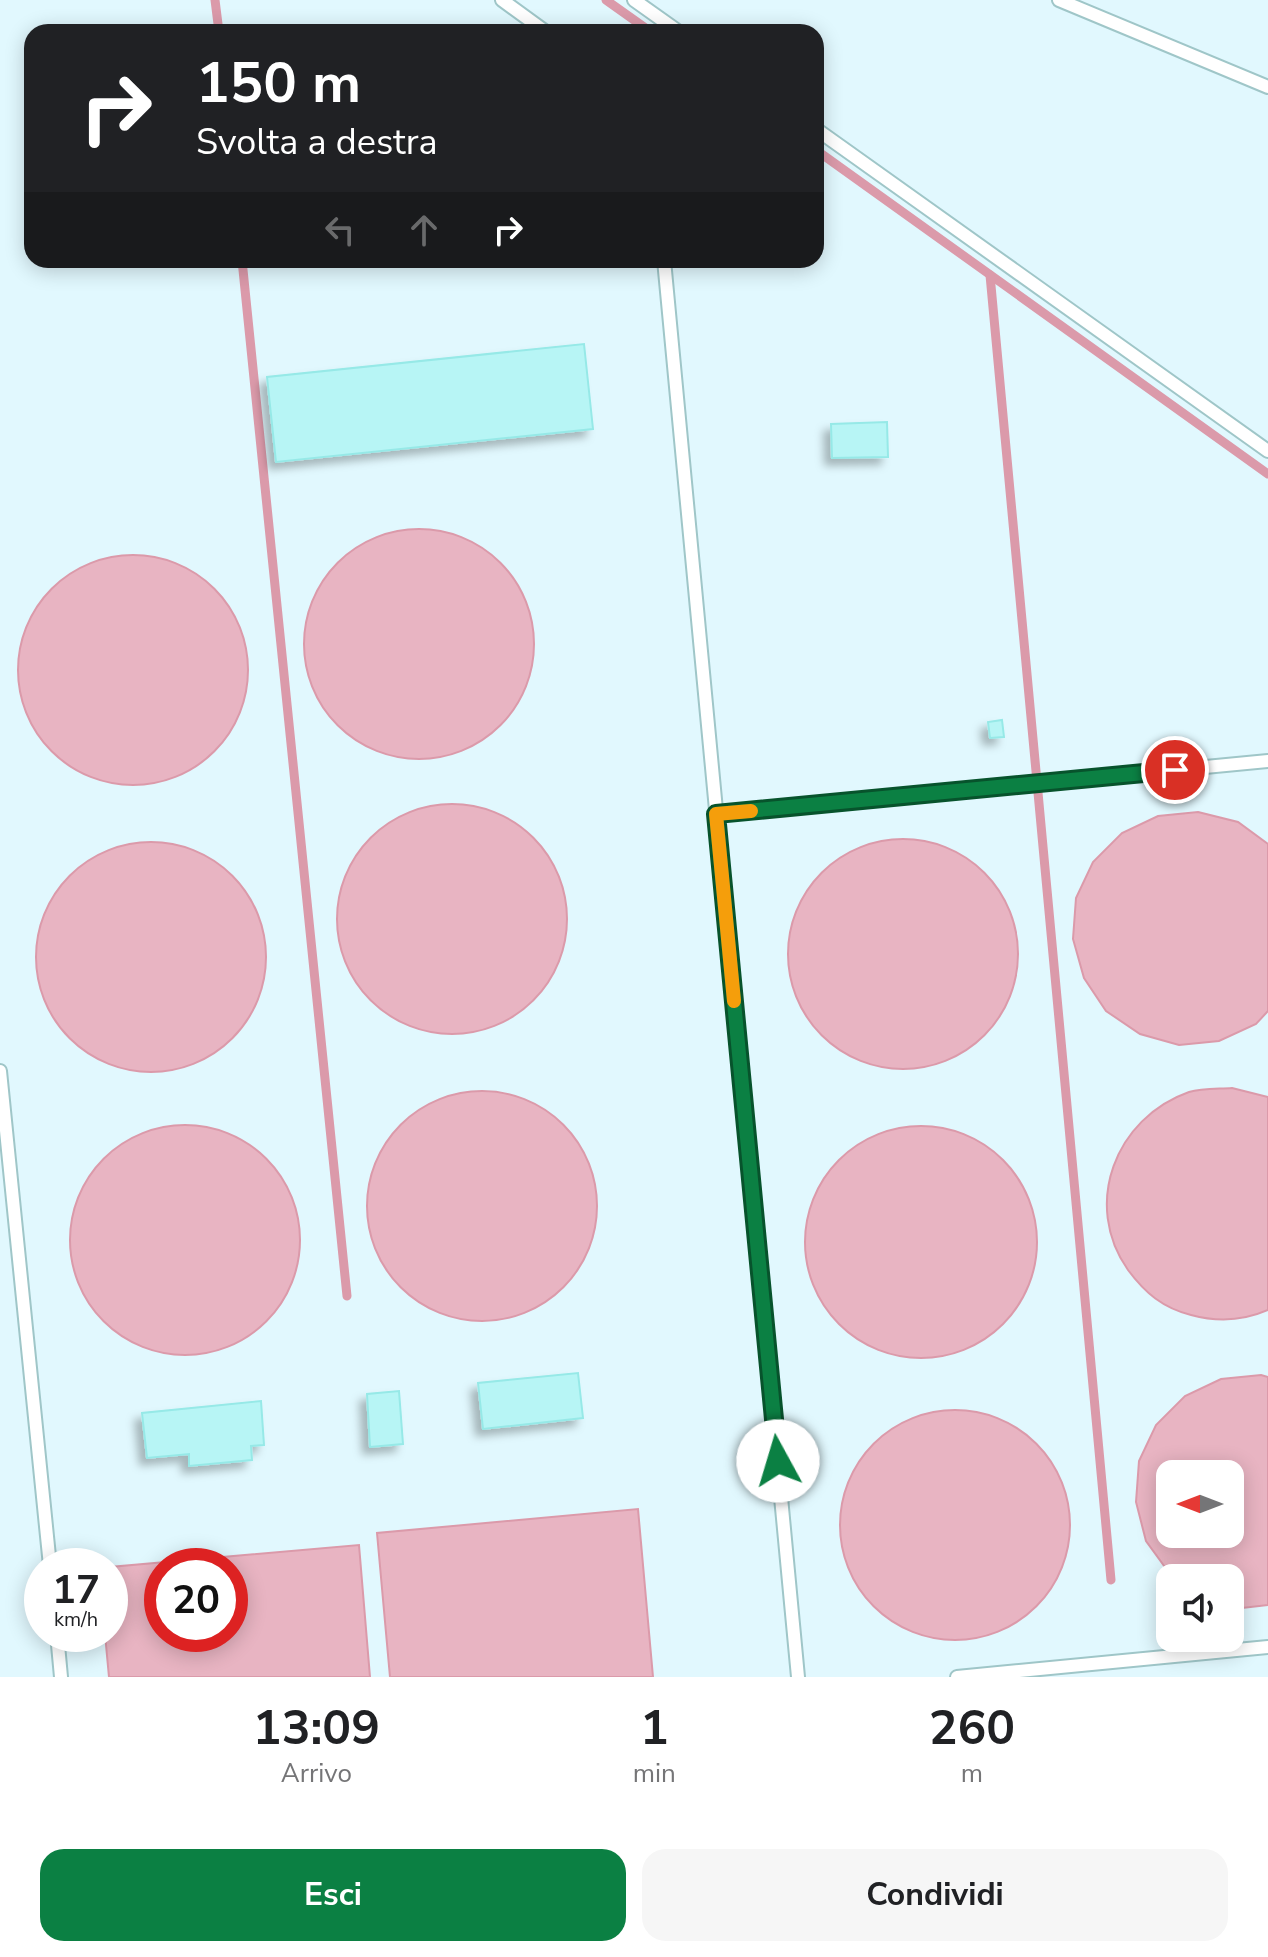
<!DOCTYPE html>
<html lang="it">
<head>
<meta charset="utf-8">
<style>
	:root { --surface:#fff; --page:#f6f6f6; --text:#202124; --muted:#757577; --accent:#0b8043 }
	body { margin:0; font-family:"Nunito Sans",sans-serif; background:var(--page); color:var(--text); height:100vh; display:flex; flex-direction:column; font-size:30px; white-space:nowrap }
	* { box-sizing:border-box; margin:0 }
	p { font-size:26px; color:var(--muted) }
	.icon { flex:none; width:44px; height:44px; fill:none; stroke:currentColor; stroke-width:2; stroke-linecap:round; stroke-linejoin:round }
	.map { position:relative; height:1677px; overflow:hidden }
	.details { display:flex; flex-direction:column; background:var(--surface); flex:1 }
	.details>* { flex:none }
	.hud { position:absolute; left:24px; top:24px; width:800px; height:244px; border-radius:24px; box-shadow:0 4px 20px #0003; background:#202124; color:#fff; overflow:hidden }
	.needle { width:52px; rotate:270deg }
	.fabs { position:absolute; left:1156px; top:1460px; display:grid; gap:16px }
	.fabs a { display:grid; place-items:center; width:88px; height:88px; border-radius:16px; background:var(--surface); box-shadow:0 4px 20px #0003; font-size:40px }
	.speed { position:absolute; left:24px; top:1548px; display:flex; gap:16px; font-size:40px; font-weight:700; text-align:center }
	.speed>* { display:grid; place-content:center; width:104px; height:104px; border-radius:50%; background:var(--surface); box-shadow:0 4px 20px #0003; line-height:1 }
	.speed small { font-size:20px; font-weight:400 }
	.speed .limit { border:12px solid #d22; background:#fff; color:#111 }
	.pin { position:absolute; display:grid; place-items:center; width:68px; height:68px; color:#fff; margin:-34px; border:4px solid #fff; border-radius:50%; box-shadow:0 2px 8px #0007 }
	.me { position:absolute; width:88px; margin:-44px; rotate:354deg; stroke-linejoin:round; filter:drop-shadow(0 0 6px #0008) }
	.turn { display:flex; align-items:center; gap:28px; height:168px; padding:0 40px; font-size:36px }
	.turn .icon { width:104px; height:104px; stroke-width:2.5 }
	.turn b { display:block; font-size:56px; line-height:68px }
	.lanes { display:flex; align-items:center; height:76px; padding:0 40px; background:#0003; justify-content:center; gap:40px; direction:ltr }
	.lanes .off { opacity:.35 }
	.eta { display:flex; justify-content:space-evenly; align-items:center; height:136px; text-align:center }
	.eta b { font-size:48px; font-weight:700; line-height:56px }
	.cta { display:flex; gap:16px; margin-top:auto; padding:16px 40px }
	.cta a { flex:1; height:92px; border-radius:24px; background:var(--accent); color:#fff; font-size:32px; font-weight:700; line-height:92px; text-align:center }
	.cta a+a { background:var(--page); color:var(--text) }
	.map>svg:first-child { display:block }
</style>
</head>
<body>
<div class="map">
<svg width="1268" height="1677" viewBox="0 0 1268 1677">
	<defs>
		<filter id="shadow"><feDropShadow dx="-7" dy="7" stdDeviation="4" flood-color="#0004"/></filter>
	</defs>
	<rect width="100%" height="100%" fill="#e1f8fe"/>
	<!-- water -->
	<g fill="#e8b4c2" stroke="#db9aaa" stroke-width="2" fill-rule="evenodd">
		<circle cx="419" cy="644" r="115"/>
		<circle cx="133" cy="670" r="115"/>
		<circle cx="452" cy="919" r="115"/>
		<path d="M1198 812 1238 822 1268 844V1011L1256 1024 1219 1041 1179 1045 1140 1034 1106 1011 1084 978 1073 939 1076 898 1093 862 1122 833 1158 816Z"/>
		<circle cx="903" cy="954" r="115"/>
		<circle cx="151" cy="957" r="115"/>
		<path d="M1232 1088 1268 1097V1310C1243 1321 1217 1322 1191 1315 1163 1308 1145 1293 1128 1270 1082 1205 1115 1118 1189 1092 1202 1088 1218 1089 1232 1088Z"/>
		<circle cx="482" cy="1206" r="115"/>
		<circle cx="185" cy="1240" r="115"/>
		<circle cx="921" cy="1242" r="116"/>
		<path d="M1261 1375 1268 1377V1605L1242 1608 1230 1604V1578H1176L1170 1574 1146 1541 1136 1502 1139 1461 1156 1425 1185 1396 1221 1379ZM1170 1474H1230V1534H1170Z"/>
		<circle cx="955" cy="1525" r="115"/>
		<path d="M638 1509 653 1677H390L377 1533Z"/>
		<path d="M359 1545 370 1677H109L105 1634H110V1567ZM162 1566H230V1634H162Z"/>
	</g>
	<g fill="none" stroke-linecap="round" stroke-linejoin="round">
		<!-- stream -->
		<g stroke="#db9aaa" stroke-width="9">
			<path d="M215 0 219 32"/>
			<path d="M606 0 651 32"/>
			<path d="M816 150 1268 474"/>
			<path d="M242 260 347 1296"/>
			<path d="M990 275 1111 1580"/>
		</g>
	</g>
	<!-- building -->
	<g fill="#b7f5f5" stroke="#96e9e7" stroke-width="2" filter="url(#shadow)">
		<path d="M584 344 593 429 276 462 267 377Z"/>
		<path d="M887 422 888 457 832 458 831 424Z"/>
		<path d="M1002 720 1004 737 990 738 988 722Z"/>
		<path d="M578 1373 583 1418 483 1429 478 1383Z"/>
		<path d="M399 1391 403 1444 370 1447 367 1394Z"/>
		<path d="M261 1401 264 1445 251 1446 252 1460 189 1466V1454L147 1458 142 1413Z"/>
	</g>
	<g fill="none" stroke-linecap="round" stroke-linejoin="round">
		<defs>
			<g id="lane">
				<path d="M502 0 546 32"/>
				<path d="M634 0 679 32"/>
				<path d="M1059 0 1268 87"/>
				<path d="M816 129 1268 451"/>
				<path d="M664 260 798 1677"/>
				<path d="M716 814 1268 761"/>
				<path d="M0 1071 50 1566"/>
				<path d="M57 1634 61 1677"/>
				<path d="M957 1677 1268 1647"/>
			</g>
		</defs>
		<!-- lane casing -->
		<use href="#lane" stroke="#9fc6c8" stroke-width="16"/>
		<!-- lane -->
		<use href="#lane" stroke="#fff" stroke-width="12"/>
	</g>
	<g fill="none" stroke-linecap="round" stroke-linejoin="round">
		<defs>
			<path id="route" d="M778 1461 716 814 1175 770"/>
		</defs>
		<!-- route casing -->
		<use href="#route" stroke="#07532c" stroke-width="20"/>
		<!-- route -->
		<use href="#route" stroke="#0b8043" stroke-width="14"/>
		<!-- slow -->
		<path stroke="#f59e0b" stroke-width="14" d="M734 1001 716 814 751 811"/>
	</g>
</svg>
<div class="fabs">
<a><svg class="needle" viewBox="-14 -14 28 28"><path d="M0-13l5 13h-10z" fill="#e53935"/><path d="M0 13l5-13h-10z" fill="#757577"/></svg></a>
<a><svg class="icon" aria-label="sound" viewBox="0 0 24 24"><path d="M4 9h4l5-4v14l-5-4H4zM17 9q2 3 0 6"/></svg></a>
</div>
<div class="speed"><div>17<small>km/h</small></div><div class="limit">20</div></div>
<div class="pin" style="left:1175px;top:770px;background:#d93025"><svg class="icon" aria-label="arrive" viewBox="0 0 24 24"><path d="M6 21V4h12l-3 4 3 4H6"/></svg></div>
<svg class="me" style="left:778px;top:1461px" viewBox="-20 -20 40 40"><circle r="19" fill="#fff"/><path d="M0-13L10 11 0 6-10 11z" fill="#0b8043"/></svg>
<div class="hud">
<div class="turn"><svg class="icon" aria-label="right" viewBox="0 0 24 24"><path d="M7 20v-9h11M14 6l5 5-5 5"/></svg><div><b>150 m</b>Svolta a destra</div></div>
<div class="lanes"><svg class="icon off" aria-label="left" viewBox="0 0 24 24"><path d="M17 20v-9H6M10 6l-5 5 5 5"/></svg><svg class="icon off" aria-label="ahead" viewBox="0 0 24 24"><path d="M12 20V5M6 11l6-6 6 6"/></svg><svg class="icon" aria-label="right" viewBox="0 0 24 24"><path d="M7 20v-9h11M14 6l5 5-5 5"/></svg></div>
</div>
</div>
<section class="details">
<div class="eta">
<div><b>13:09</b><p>Arrivo</p></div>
<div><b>1</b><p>min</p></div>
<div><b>260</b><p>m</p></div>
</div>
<div class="cta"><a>Esci</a><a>Condividi</a></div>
</section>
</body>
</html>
